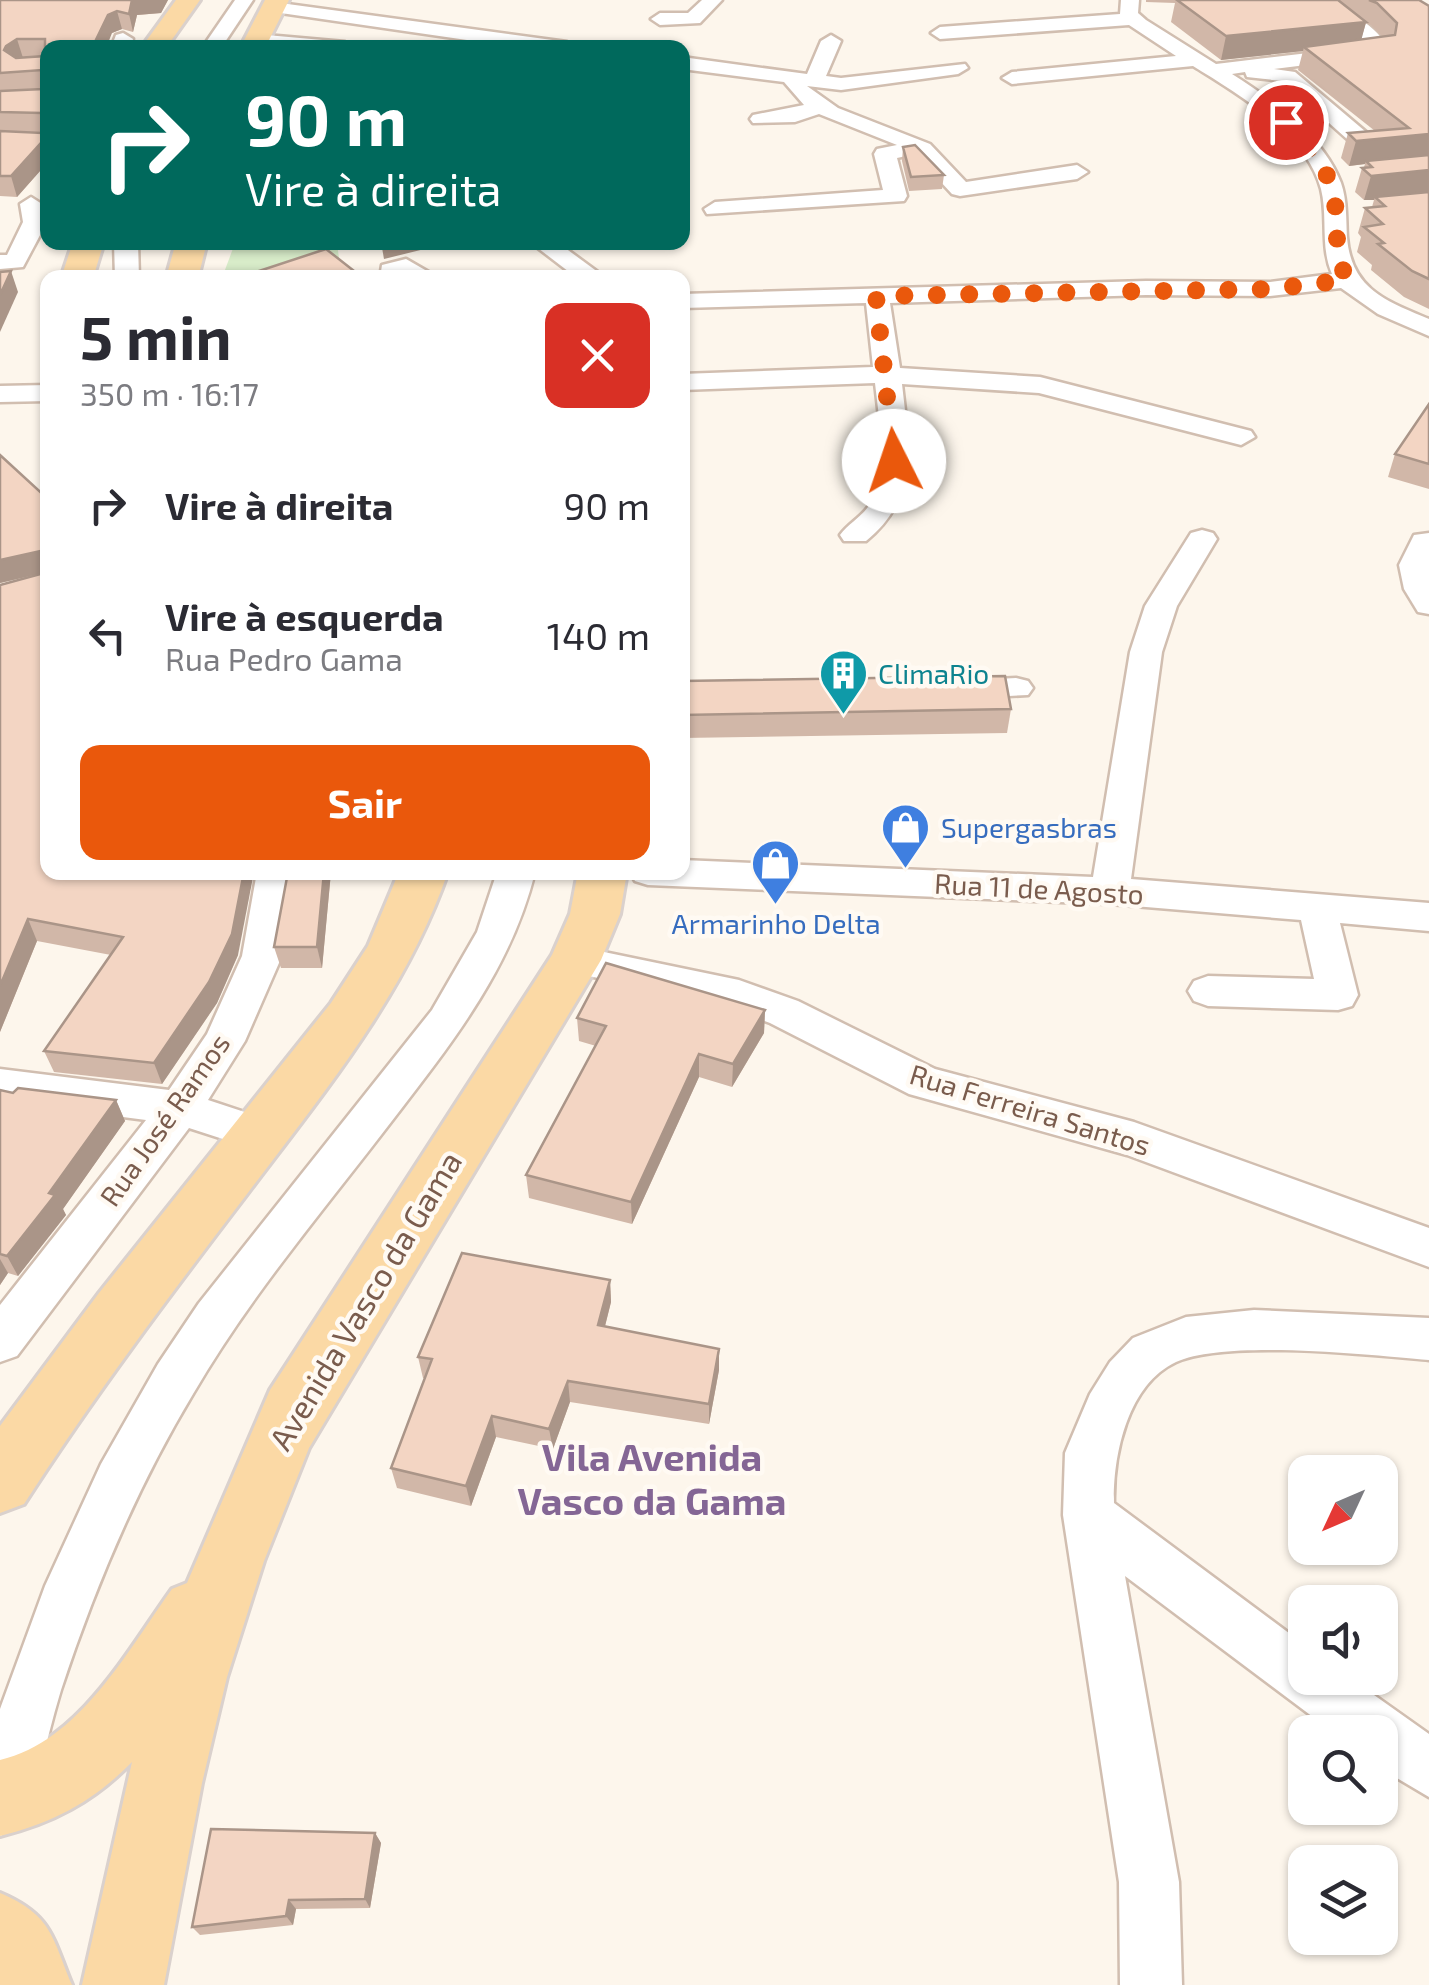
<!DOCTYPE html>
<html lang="pt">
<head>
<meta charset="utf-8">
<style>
	:root { --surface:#fff; --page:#f7f7f7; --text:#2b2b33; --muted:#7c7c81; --accent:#ea580c }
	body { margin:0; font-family:"Exo 2",sans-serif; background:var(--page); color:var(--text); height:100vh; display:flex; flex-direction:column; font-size:38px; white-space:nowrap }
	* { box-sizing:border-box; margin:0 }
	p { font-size:32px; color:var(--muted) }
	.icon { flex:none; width:55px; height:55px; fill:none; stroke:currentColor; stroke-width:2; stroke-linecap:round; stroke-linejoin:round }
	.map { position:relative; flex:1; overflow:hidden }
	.panel { position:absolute; left:40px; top:270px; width:650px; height:610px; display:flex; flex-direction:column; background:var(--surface); border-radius:20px; box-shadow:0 2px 8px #0004 }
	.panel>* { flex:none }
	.banner { position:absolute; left:40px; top:40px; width:650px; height:210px; border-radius:20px; box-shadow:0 2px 8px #0004; background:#00695c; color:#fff; overflow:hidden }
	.needle { width:65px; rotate:226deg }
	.tools { position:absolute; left:1288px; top:1455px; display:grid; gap:20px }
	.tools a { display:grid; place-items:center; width:110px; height:110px; border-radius:20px; background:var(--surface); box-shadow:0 2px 8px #0004; font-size:50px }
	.pin { position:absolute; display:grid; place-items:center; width:85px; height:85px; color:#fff; margin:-42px; border:5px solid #fff; border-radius:50%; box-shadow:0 2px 10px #0007 }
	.me { position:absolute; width:110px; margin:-55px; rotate:356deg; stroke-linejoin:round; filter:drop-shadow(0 0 8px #0008) }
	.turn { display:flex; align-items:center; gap:35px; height:210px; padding:0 40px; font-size:45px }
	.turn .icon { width:130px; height:130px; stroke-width:2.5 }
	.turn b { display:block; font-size:70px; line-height:85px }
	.round { display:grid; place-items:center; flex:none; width:105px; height:105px; border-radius:20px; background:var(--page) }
	.head { display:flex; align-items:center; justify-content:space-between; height:170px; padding:0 40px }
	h1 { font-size:60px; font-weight:700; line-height:75px }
	.primary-button { display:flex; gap:20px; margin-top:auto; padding:20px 40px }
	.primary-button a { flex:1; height:115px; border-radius:20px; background:var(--accent); color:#fff; font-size:40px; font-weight:700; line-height:115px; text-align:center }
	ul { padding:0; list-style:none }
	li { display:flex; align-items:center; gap:30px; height:130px; padding:0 40px }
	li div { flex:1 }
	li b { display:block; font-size:38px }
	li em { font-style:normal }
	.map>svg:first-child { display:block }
</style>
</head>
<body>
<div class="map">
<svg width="1429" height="1985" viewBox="0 0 1429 1985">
	<rect width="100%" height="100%" fill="#fdf6ec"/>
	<!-- green -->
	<path fill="#d8ecc9" d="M235 243H337L341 273 326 278H222Z"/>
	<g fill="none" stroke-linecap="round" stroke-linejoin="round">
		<defs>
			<g id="minor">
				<path d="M235 0H253L221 48H202Z"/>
				<path d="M702 0H722L700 23 660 25 651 19 660 13H688Z"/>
				<path d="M1121 0H1139L1138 13 1146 20 1216 64 1368 46 1337 21 1312 11V3C1337 0 1381 27 1389 51L1386 55 1274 69 1295 72 1372 137 1375 142 1364 148 1356 147 1282 81 1247 77 1245 72 1232 74C1273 100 1323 136 1341 183 1347 200 1346 219 1347 237 1351 289 1386 301 1429 319V336L1378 314 1341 288 1270 296 1146 295 890 303 900 368 1040 377 1251 431 1255 437 1241 445 1039 393 902 384C909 446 919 498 866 541H844L840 535C848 524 860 518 868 507 889 475 879 419 875 383L682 390V374L873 367 866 303 682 308V294L1146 281 1270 282 1332 274C1320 247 1328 217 1321 189 1306 133 1238 94 1193 66L1012 84 1002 78 1012 72 1176 56 1129 25 940 39 931 33 940 27 1120 14Z"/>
				<path d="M273 2 567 42 576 48H522L267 11V3Z"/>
				<path d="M123 33 133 39 130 48H111L116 35Z"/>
				<path d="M255 34 345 42 354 48 248 44V36Z"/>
				<path d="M831 35 841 41 826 76 841 78 965 64 968 68 958 74 841 90 807 86 838 108 930 144 966 182 1077 165 1088 172 1077 179 960 196 952 194 915 154 897 158 907 196 904 201 707 214 704 209 715 202 883 190 874 154 877 149 897 145 819 114 795 122 753 123 750 119 753 115 804 105 784 82 682 69V57L807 74 821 41Z"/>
				<path d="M31 197 42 204 47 222 23 267 0 269V255H7L23 222 20 204Z"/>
				<path d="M114 242H138L139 278H115Z"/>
				<path d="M530 242H557L606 278H577Z"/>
				<path d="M406 259 439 278H380L382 265Z"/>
				<path d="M48 385V401L0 402V386Z"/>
				<path d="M1202 530 1213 533 1217 539 1177 606 1162 652 1131 879 1429 903V931L1340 923 1358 995 1352 1006 1338 1010 1208 1006 1194 1001 1188 991 1194 981 1208 976 1314 979 1301 920 1110 904 648 885 635 881 630 872H682V860L1093 877 1130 652 1145 606 1191 533Z"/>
				<path d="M1429 533V614L1418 612 1404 589 1399 565 1414 535Z"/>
				<path d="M1016 678 1028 681 1033 688 1028 695 951 699 939 696 934 689 939 682Z"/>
				<path d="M257 872H295L282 956 245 1041 208 1100 275 1122 282 1134 275 1146 260 1151 189 1128 17 1356 0 1362V1305L146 1120 0 1101V1069L169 1090 207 1034 242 956Z"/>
				<path d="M497 872H535C512 966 455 1039 398 1113 328 1205 251 1294 193 1394 137 1487 95 1587 61 1690 47 1735 39 1783 20 1827L0 1836V1709L45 1586 101 1464 158 1364 199 1303 432 1010 477 932Z"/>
				<path d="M575 946 739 980 798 1001 935 1069 1134 1122 1429 1228V1267L1127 1155 909 1094 770 1023 719 1004 561 970 555 960 561 950Z"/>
				<path d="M1254 1310 1429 1318V1360C1371 1355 1226 1339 1176 1362 1127 1385 1113 1456 1114 1503L1305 1645V1678H1350L1429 1734V1797L1380 1768V1732H1333L1125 1576 1179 1882 1182 1985H1120L1119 1882 1063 1515 1065 1453 1090 1394 1110 1362 1133 1338 1186 1317Z"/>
			</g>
			<g id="major">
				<path d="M176 0H200L166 48H141Z"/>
				<path d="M265 0H289L265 48H240Z"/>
				<path d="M73 242H104L93 278H61Z"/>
				<path d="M176 242H207L198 278H166Z"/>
				<path d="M399 872H448C405 995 324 1092 247 1194 169 1296 93 1397 24 1504L0 1513V1426L99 1293 331 1003 368 946Z"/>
				<path d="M578 872H627L620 914 601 960 309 1448 264 1561 227 1677 202 1783 164 1985H82L132 1762C94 1801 53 1823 0 1836V1760C79 1742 128 1650 172 1589L187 1583 270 1390 552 955 570 914Z"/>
				<path d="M0 1893C52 1915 52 1937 72 1985H0Z"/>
			</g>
		</defs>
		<!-- minor casing -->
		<use href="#minor" stroke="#d1beb0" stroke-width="5"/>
		<!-- major casing -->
		<use href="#major" stroke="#dad1cd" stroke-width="6"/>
		<!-- minor -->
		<use href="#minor" fill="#fff" fill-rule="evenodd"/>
		<!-- major -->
		<use href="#major" fill="#fbd9a5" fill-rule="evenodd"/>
	</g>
	<!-- wall -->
	<g fill="#d1b7a8" fill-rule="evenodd">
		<path d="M0 0H168L161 13 137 15 133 32 122 29 112 33 48 48V162L17 197 0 196Z"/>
		<path d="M1146 0H1419L1429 6V309L1404 297 1371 270 1372 265 1357 252 1361 237 1358 233 1365 208 1372 207 1374 200H1364L1355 192 1362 168 1364 167 1365 164 1349 166 1341 158 1348 133 1375 131 1298 70 1303 51 1221 60 1171 22 1175 3 1146 2ZM1366 23 1371 25 1382 36 1361 39Z"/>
		<path d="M903 147 944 175 942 189 909 191 902 161Z"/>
		<path d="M1429 404V489L1388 477 1395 454Z"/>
		<path d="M0 455 238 955 217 1003 162 1084 54 1072 44 1051 111 955 37 941 0 1032V585L44 573 0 583Z"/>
		<path d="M682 681 1011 709 1007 733 682 738Z"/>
		<path d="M331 872 322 968H281L274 947Z"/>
		<path d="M765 1010 764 1033 732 1087 699 1077 632 1224 529 1198 526 1175 596 1046 579 1041 577 1018Z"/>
		<path d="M0 1090 13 1093 116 1100 125 1121 63 1209 66 1215 18 1276 8 1273 0 1285Z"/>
		<path d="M610 1280 611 1302 605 1326 719 1370 709 1424 570 1402 553 1449 496 1437 471 1506 397 1488 391 1468 425 1378H423L418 1357Z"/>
		<path d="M375 1833 381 1843 370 1908 296 1909 293 1925 200 1935 192 1927Z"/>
	</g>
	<!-- shaded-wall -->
	<g fill="#aa9588">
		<path d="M132 0H168L161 13 137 15 133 32 129 14Z"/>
		<path d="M117 11 122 29 112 33 106 48H92L108 15Z"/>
		<path d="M1366 22 1360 45 1304 47 1303 51 1221 60 1226 36Z"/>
		<path d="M17 39 23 58 11 65 4 50 6 46Z"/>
		<path d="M1429 134V157L1366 161 1365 164 1349 166 1356 141Z"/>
		<path d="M48 135V162L17 197 11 176Z"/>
		<path d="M1429 170V194L1375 197 1374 200H1364L1371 176Z"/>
		<path d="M381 242H453L384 259Z"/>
		<path d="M11 271 18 292 0 332V295Z"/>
		<path d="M40 551 47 572 0 583V560Z"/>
		<path d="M244 872H254L238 955 217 1003 162 1084 154 1063Z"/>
		<path d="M324 872H331L322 968 317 947Z"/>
		<path d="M28 919 37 941 0 1032V986Z"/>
		<path d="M765 1010 764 1033 732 1087 733 1064Z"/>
		<path d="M699 1054V1077L632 1224 631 1202Z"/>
		<path d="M116 1100 125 1121 63 1209 66 1215 18 1276 7 1256 49 1193Z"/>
		<path d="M0 1259 8 1273 0 1285Z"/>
		<path d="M610 1280 611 1302 600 1346 598 1325Z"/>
		<path d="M719 1349V1370L709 1424V1404Z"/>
		<path d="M568 1381 570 1402 553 1449 549 1429Z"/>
		<path d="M492 1416 496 1437 471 1506 466 1486Z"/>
		<path d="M375 1833 381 1843 370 1908 365 1899Z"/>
		<path d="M289 1900 296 1909 293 1925 286 1916Z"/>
	</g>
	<!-- building -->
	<g fill="#f3d5c3" stroke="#aa9588" stroke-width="2.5" fill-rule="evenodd">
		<path d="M0 0H132L129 14 117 11 108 15 92 48H48V135L11 176H0V131L42 133 46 117 42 113 0 112V91L43 89 46 85 42 70 0 73ZM17 39H45V56L16 58 4 50 6 46Z"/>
		<path d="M1177 0H1338L1366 22 1226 36Z"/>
		<path d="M1369 0H1419L1429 6V134L1356 141 1348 133 1409 128 1304 47 1395 35 1397 23 1377 3Z"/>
		<path d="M915 145 944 175 911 177 903 147Z"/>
		<path d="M1429 155V170L1371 176 1362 168 1372 167 1366 161Z"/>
		<path d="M1429 192V279L1412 271 1378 244 1384 243 1364 227 1383 224 1365 208 1385 206 1375 197Z"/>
		<path d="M326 249 363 278H268L259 271Z"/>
		<path d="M11 271 0 295V272Z"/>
		<path d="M1429 404V464L1395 454Z"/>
		<path d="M0 455 48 499V872H244L232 934 209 982 154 1063 44 1051 123 937 28 919 0 986V585L44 573V555L40 551 0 560Z"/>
		<path d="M1005 676 1011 709 682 715V681Z"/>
		<path d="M288 872H324L317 947H274Z"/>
		<path d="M606 963 765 1010 733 1064 699 1054 631 1202 526 1175 606 1026 577 1018Z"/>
		<path d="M18 1088 116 1100 49 1193 55 1195 7 1256 0 1254V1090L13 1093Z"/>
		<path d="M462 1253 610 1280 598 1325 719 1349 709 1404 568 1381 549 1429 492 1416 466 1486 391 1468 432 1359 418 1357Z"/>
		<path d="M211 1829 375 1833 365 1899 289 1900 286 1916 192 1927Z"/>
	</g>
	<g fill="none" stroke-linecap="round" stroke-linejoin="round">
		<!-- route -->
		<path stroke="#ea580c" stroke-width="18" stroke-dasharray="0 32.4" d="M894 461 876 296 1270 289 1347 280C1335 254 1337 229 1335 202 1332 171 1306 145 1286 122"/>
	</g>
	<!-- icons -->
	<defs>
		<symbol id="building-pin" viewBox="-11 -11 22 30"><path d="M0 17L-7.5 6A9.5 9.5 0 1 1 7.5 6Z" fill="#0f9aa8" stroke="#fffaf3"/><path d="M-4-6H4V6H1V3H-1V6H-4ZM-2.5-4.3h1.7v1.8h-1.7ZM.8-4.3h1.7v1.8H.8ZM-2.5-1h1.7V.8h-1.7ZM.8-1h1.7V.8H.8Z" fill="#fff"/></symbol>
		<symbol id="shop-pin" viewBox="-11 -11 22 30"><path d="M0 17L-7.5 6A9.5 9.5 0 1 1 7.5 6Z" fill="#3f7fe0" stroke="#fffaf3"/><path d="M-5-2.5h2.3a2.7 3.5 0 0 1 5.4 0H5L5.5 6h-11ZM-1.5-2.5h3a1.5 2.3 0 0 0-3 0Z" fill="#fff"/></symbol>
	</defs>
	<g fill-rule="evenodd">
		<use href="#building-pin" x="816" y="646" width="55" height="75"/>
		<use href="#shop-pin" x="878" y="800" width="55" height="75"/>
		<use href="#shop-pin" x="748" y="836" width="55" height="75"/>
	</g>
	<g text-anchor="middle" stroke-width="9" stroke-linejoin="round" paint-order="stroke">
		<!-- culture labels -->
		<g font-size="28" fill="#0d838f" stroke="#fffaf3" text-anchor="start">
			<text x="878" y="684">ClimaRio</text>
		</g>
		<!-- shop labels -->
		<g font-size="28" fill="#366cbe" stroke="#fffaf3" text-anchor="start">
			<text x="941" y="838">Supergasbras</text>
			<text x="776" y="934" text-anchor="middle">Armarinho Delta</text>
		</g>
		<!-- street labels -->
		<g font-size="28" fill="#7a5c4d" stroke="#fffaf3">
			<text transform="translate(1039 889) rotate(3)" y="10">Rua 11 de Agosto</text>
			<text transform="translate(1030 1110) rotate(17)" y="10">Rua Ferreira Santos</text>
			<text transform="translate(165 1120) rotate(-55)" y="10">Rua José Ramos</text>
		</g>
		<!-- near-street labels -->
		<g font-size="32" fill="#7a5c4d" stroke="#fffaf3">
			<text transform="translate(366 1301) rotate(-59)" y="11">Avenida Vasco da Gama</text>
		</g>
		<!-- near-quarter labels -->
		<g font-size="38" font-weight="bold" fill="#846695" stroke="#fffaf3">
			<text x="652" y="1471">Vila Avenida<tspan x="652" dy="44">Vasco da Gama</tspan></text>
		</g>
	</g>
</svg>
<div class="tools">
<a><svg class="needle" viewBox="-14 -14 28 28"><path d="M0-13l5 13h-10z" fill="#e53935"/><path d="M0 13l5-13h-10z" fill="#7c7c81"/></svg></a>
<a><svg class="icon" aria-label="sound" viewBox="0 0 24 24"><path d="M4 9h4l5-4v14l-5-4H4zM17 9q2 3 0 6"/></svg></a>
<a><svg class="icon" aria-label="search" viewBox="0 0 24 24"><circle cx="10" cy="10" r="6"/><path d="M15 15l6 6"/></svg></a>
<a><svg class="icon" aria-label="layers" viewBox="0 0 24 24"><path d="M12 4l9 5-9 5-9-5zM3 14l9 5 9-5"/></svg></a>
</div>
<div class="pin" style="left:1286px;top:122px;background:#d93025"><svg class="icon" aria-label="arrive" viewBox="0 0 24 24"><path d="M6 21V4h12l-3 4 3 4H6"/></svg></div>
<svg class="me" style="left:894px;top:461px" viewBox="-20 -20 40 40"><circle r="19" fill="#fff"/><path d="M0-13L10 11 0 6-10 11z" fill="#ea580c"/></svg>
<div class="banner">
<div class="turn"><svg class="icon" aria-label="right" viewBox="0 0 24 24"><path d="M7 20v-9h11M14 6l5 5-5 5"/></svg><div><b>90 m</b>Vire à direita</div></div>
</div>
<section class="panel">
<div class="head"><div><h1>5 min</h1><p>350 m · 16:17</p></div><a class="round" style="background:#d93025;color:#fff"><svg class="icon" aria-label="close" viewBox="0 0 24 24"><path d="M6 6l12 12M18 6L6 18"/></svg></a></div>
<ul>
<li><svg class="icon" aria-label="right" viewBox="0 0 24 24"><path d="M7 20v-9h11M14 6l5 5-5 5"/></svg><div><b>Vire à direita</b></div><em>90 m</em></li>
<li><svg class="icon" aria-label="left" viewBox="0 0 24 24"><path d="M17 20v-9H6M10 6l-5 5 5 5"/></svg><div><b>Vire à esquerda</b><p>Rua Pedro Gama</p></div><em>140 m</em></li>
</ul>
<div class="primary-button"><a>Sair</a></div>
</section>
</div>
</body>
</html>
